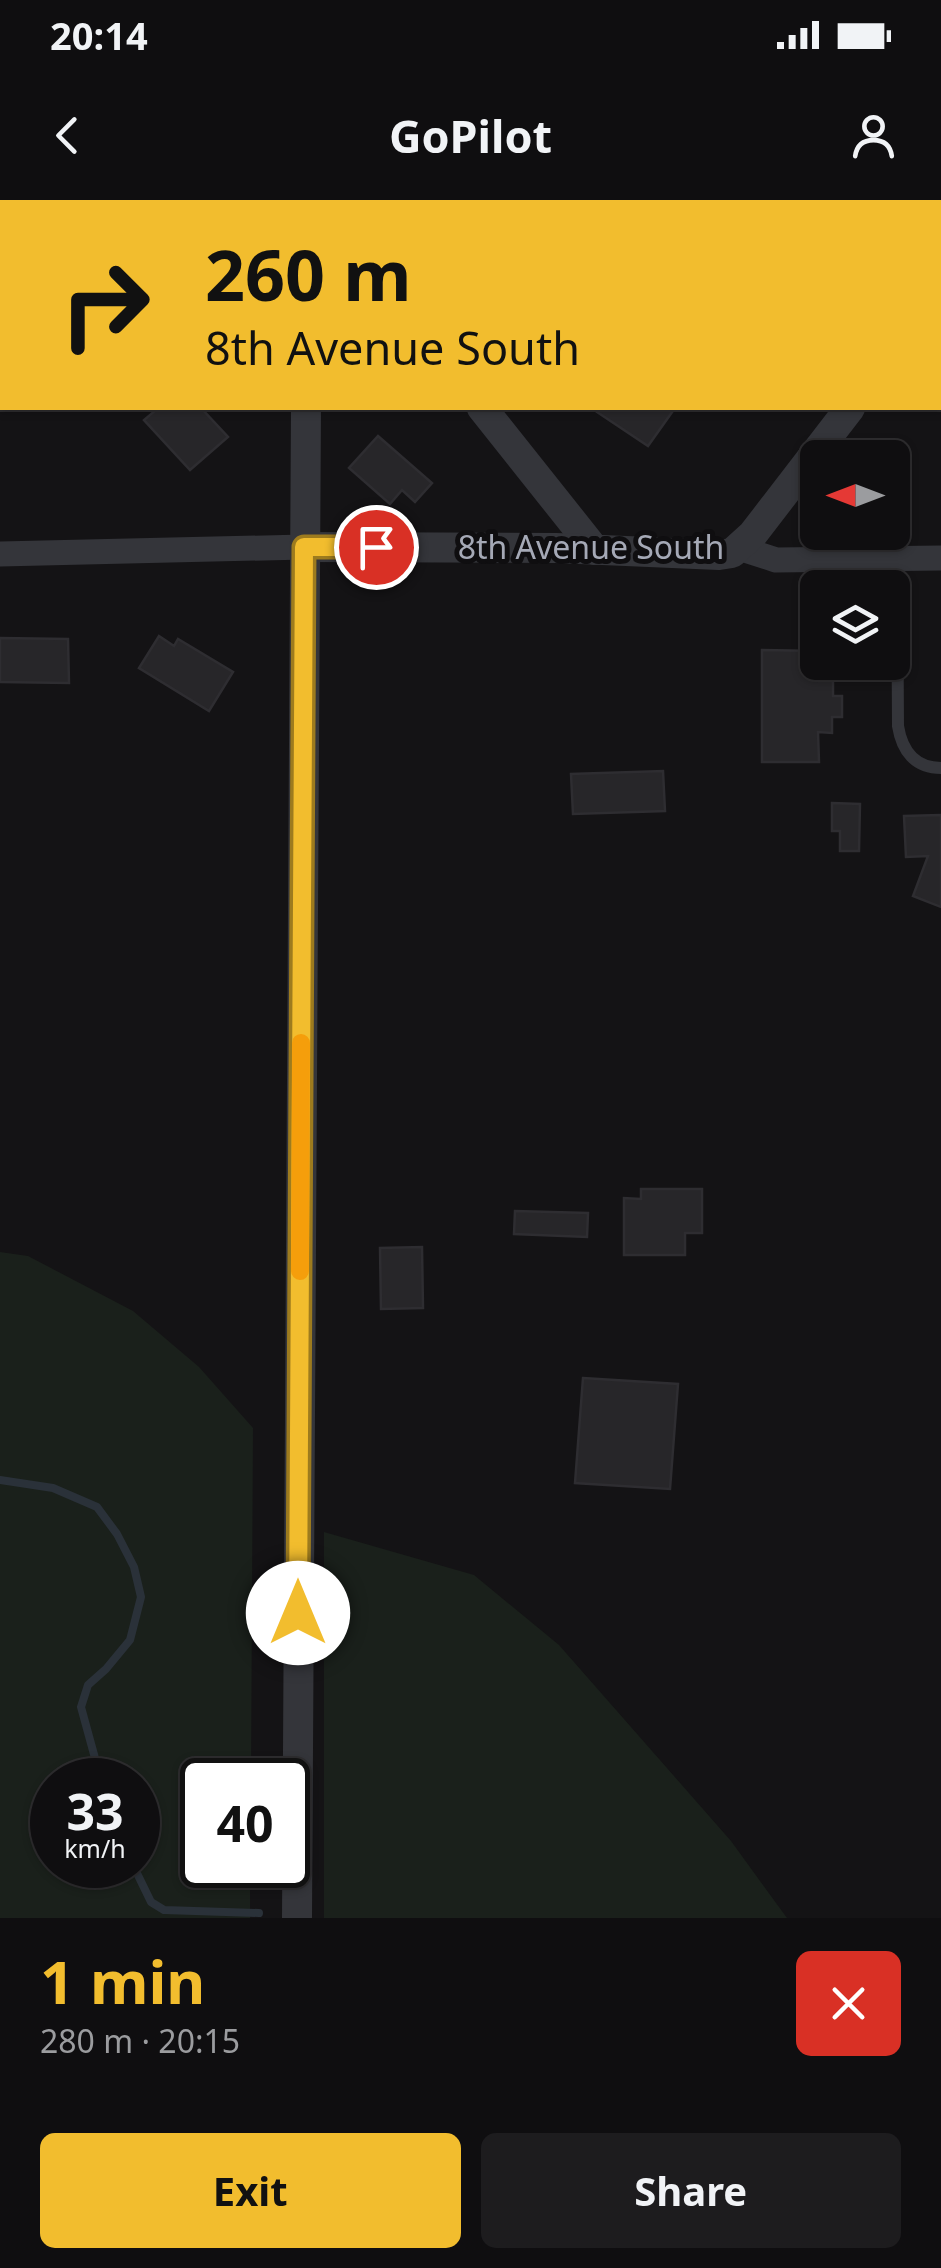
<!DOCTYPE html>
<html lang="en">
<head>
<meta charset="utf-8">
<style>
	:root { --surface:#0f0e10; --page:#1d1c1e; --text:#f1f3f6; --muted:#9b9c9f; --line:#2f2e30; --accent:#f2bd2e }
	body { margin:0; font-family:"Noto Sans",sans-serif; background:var(--page); color:var(--text); height:100vh; display:flex; flex-direction:column; font-size:38px; white-space:nowrap }
	* { box-sizing:border-box; margin:0 }
	p { font-size:32px; color:var(--muted) }
	.icon { flex:none; width:55px; height:55px; fill:none; stroke:currentColor; stroke-width:2; stroke-linecap:round; stroke-linejoin:round }
	.map { position:relative; height:1718px; overflow:hidden }
	.sheet { display:flex; flex-direction:column; background:var(--surface); flex:1 }
	.sheet>* { flex:none }
	.hud { position:absolute; left:0px; top:0px; width:942px; height:210px; box-shadow:0 2px 8px #0004,0 0 0 2px var(--line); background:#f2bd2e; color:#111; overflow:hidden }
	.needle { width:65px; rotate:270deg }
	.controls { position:absolute; left:800px; top:240px; display:grid; gap:20px }
	.controls a { display:grid; place-items:center; width:110px; height:110px; border-radius:15px; background:var(--surface); box-shadow:0 2px 8px #0004,0 0 0 2px var(--line); font-size:50px }
	.speed { position:absolute; left:30px; top:1558px; display:flex; gap:20px; font-size:50px; font-weight:700; text-align:center }
	.speed>* { display:grid; place-content:center; width:130px; height:130px; border-radius:50%; background:var(--surface); box-shadow:0 2px 8px #0004,0 0 0 2px var(--line); line-height:1 }
	.speed small { font-size:25px; font-weight:400 }
	.speed .limit { border:5px solid #111; border-radius:15px; background:#fff; color:#111 }
	.pin { position:absolute; display:grid; place-items:center; width:85px; height:85px; color:#fff; margin:-42px; border:5px solid #fff; border-radius:50%; box-shadow:0 2px 10px #0007 }
	.me { position:absolute; width:110px; margin:-55px; rotate:0deg; stroke-linejoin:round; filter:drop-shadow(0 0 8px #0008) }
	.turn { display:flex; align-items:center; gap:35px; height:210px; padding:0 40px; font-size:45px }
	.turn .icon { width:130px; height:130px; stroke-width:2.5 }
	.turn b { display:block; font-size:70px; line-height:85px }
	.round { display:grid; place-items:center; flex:none; width:105px; height:105px; border-radius:15px; background:var(--page) }
	.headline { display:flex; align-items:center; justify-content:space-between; height:170px; padding:0 40px }
	h1 { font-size:60px; font-weight:700; line-height:75px; color:var(--accent) }
	.primary-button { display:flex; gap:20px; margin-top:auto; padding:20px 40px }
	.primary-button a { flex:1; height:115px; border-radius:15px; background:var(--accent); color:#111; font-size:40px; font-weight:700; line-height:115px; text-align:center }
	.primary-button a+a { background:var(--page); color:var(--text) }
	.status { display:flex; justify-content:space-between; align-items:center; height:70px; padding:0 50px; background:var(--surface); direction:ltr }
	.status svg { height:28px; fill:currentColor }
	header { display:flex; justify-content:space-between; align-items:center; height:130px; padding:0 40px; background:var(--surface); font-size:45px; font-weight:700 }
	.map>svg:first-child { display:block }
</style>
</head>
<body>
<div class="status"><b>20:14</b><svg viewBox="0 0 49 12"><path d="M0 12V9h3v3zM5 12V6h3v6zM10 12V3h3v9zM15 12V0h3v12zM26 1h20v11H26zM47 4h2v5h-2z"/></svg></div>
<header><svg class="icon" aria-label="back" viewBox="0 0 24 24"><path d="M15 5l-7 7 7 7"/></svg>GoPilot<svg class="icon" aria-label="person" viewBox="0 0 24 24"><circle cx="12" cy="8" r="4"/><path d="M4 21q1-7 8-7t8 7"/></svg></header>
<div class="map">
<svg width="941" height="1718" viewBox="0 0 941 1718">
	<rect width="100%" height="100%" fill="#141315"/>
	<!-- green -->
	<g fill="#1a201b" fill-rule="evenodd">
		<path d="M0 1052 28 1056 133 1111 199 1167 253 1228 251 1580H202V1665H250V1718H0ZM52 1580H138V1665H52Z"/>
		<path d="M324 1332 474 1375 559 1445 731 1641 787 1718H324Z"/>
	</g>
	<g fill="none" stroke-linecap="round" stroke-linejoin="round">
		<!-- stream -->
		<g stroke="#2a3139" stroke-width="8">
			<path d="M0 1280 53 1288 97 1307 117 1334 134 1367 141 1397 130 1440 106 1469 88 1485 81 1507 101 1580"/>
			<path d="M133 1665 151 1702 164 1710 259 1713"/>
		</g>
	</g>
	<!-- building -->
	<g fill="#272629" stroke="#2e2d31" stroke-width="2.5">
		<rect x="37" y="0" width="47" height="2"/>
		<path d="M790 0H846L844 2H789Z"/>
		<path d="M154 208H201L228 237 190 270 144 220 156 210Z"/>
		<path d="M600 208H675L648 246 597 212Z"/>
		<path d="M378 236 432 283 415 302 402 290 390 304 349 268Z"/>
		<path d="M159 436 174 446 178 439 233 472 209 511 139 468Z"/>
		<path d="M0 438 68 439 69 483 0 482Z"/>
		<path d="M762 450 818 451 819 481H833V496H842V517H832V533L818 532 819 562H762Z"/>
		<path d="M663 571 665 611 573 614 571 574Z"/>
		<path d="M832 603 860 604 859 651H840V631H832Z"/>
		<path d="M941 615V707L913 696 928 656 906 657 904 616Z"/>
		<path d="M641 989H702V1033H685V1055H624V998L641 999Z"/>
		<path d="M515 1011 588 1013 587 1037 514 1034Z"/>
		<path d="M422 1047 423 1108 381 1109 380 1048Z"/>
		<path d="M583 1178 678 1184 670 1289 575 1283Z"/>
	</g>
	<g fill="none" stroke-linecap="round" stroke-linejoin="round">
		<!-- service -->
		<path stroke="#34353a" stroke-width="12" d="M897 358 898 526C902 551 915 568 941 568"/>
		<!-- minor -->
		<g stroke="#34353a" stroke-width="25">
			<path d="M739 348 776 360 941 358"/>
			<path d="M0 354 304 347"/>
		</g>
		<!-- tertiary -->
		<g stroke="#34353a" stroke-width="30">
			<path d="M322 0 324 2"/>
			<path d="M940 91 941 90"/>
			<path d="M482 208 595 350"/>
			<path d="M304 347 556 348 719 355 732 353 753 334 850 208"/>
			<path d="M297 1718 306 208"/>
		</g>
	</g>
	<g fill="none" stroke-linecap="round" stroke-linejoin="round">
		<defs>
			<path id="route" d="M298 1413 304 347H376"/>
		</defs>
		<!-- route casing -->
		<use href="#route" stroke="#9d7b1e" stroke-width="25"/>
		<!-- route -->
		<use href="#route" stroke="#f2bd2e" stroke-width="18"/>
		<!-- slow -->
		<path stroke="#f59e0b" stroke-width="18" d="M300 1071 301 843"/>
	</g>
	<g text-anchor="middle" stroke-width="10" stroke-linejoin="round" paint-order="stroke">
		<!-- street labels -->
		<g font-size="32" fill="#a5a9b6" stroke="#0f0e10">
			<text x="591" y="359">8th Avenue South</text>
		</g>
	</g>
</svg>
<div class="controls">
<a><svg class="needle" viewBox="-14 -14 28 28"><path d="M0-13l5 13h-10z" fill="#e53935"/><path d="M0 13l5-13h-10z" fill="#9b9c9f"/></svg></a>
<a><svg class="icon" aria-label="layers" viewBox="0 0 24 24"><path d="M12 4l9 5-9 5-9-5zM3 14l9 5 9-5"/></svg></a>
</div>
<div class="speed"><div>33<small>km/h</small></div><div class="limit">40</div></div>
<div class="pin" style="left:376px;top:347px;background:#d93025"><svg class="icon" aria-label="arrive" viewBox="0 0 24 24"><path d="M6 21V4h12l-3 4 3 4H6"/></svg></div>
<svg class="me" style="left:298px;top:1413px" viewBox="-20 -20 40 40"><circle r="19" fill="#fff"/><path d="M0-13L10 11 0 6-10 11z" fill="#f2bd2e"/></svg>
<div class="hud">
<div class="turn"><svg class="icon" aria-label="right" viewBox="0 0 24 24"><path d="M7 20v-9h11M14 6l5 5-5 5"/></svg><div><b>260 m</b>8th Avenue South</div></div>
</div>
</div>
<section class="sheet">
<div class="headline"><div><h1>1 min</h1><p>280 m · 20:15</p></div><a class="round" style="background:#d93025;color:#fff"><svg class="icon" aria-label="close" viewBox="0 0 24 24"><path d="M6 6l12 12M18 6L6 18"/></svg></a></div>
<div class="primary-button"><a>Exit</a><a>Share</a></div>
</section>
</body>
</html>
